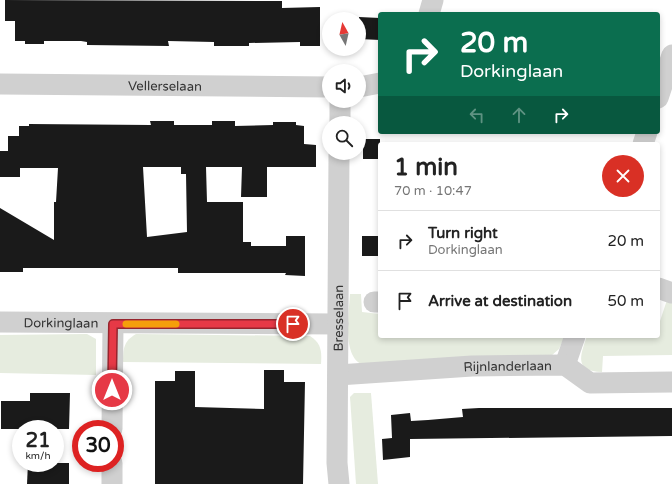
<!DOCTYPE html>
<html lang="en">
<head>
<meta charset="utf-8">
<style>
	:root { --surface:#fff; --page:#f2f2f2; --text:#222; --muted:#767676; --line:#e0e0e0 }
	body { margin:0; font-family:"Varela Round",sans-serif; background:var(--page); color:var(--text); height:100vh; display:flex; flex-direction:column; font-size:15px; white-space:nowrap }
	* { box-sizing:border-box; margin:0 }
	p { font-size:13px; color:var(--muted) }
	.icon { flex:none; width:22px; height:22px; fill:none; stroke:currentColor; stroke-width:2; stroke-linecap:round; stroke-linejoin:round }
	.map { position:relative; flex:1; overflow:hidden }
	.sheet { position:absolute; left:378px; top:142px; width:282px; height:196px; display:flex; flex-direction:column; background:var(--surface); border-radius:4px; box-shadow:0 2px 6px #0003 }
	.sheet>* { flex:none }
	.banner { position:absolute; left:378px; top:12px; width:282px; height:122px; border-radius:4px; box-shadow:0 2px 6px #0003; background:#0b6e4f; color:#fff; overflow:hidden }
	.needle { width:26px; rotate:352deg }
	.fabs { position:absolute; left:322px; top:12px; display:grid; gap:8px }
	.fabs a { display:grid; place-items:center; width:44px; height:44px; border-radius:50%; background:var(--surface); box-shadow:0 2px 6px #0003; font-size:20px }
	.speed { position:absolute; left:12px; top:420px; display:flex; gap:8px; font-size:20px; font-weight:700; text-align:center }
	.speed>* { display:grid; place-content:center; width:52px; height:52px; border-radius:50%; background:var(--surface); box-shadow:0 2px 6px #0003; line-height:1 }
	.speed small { font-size:10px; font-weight:400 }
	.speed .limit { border:6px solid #d22; background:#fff; color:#111 }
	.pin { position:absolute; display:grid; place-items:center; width:34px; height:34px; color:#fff; margin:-17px; border:2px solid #fff; border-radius:50%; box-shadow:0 1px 4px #0007 }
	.me { position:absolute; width:44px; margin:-22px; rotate:0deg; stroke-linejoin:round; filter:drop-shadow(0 0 3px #0008) }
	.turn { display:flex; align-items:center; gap:14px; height:84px; padding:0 16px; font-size:18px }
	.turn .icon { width:52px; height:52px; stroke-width:2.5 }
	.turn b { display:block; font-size:28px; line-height:34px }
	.lanes { display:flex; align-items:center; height:38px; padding:0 16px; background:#0003; justify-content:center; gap:20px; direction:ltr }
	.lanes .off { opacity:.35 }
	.round { display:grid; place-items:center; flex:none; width:42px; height:42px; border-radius:21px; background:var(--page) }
	.head { display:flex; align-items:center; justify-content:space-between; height:68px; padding:0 16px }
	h1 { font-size:24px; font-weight:700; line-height:30px }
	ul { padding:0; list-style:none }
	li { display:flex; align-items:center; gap:12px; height:60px; padding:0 16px; border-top:1px solid var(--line) }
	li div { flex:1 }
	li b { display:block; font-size:15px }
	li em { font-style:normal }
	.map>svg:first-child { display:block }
</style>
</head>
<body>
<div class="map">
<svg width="672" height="484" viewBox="0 0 672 484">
	<rect width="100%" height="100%" fill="#fff"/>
	<!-- green -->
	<g fill="#e6ecdf">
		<path d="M350 294H361L362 312 380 314V336H565L559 349 551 356 361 364C342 354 349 313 350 294Z"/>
		<path d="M667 300 672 302V355L603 356 602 372C574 371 580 356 587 336H658V321H660Z"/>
		<path d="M87 334 96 339V375L0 373V335Z"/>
		<path d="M136 334 310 336C321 343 322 351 321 364L123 362C123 348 124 341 136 334Z"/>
		<path d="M354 393H371L378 484H356L350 397Z"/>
	</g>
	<!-- building -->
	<g fill="#1a1a1a" fill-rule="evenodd">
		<path d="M5 0 282 1V8L320 7V46H300V42L249 43V46H214V42L168 41 169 46 87 45V42L81 41H44V44H25V41H15V21H5Z"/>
		<path d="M359 17 380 18V40L359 39Z"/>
		<path d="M150 121H174V125H212V121H235V126L273 125V122H296V125L304 126V144L316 145V167H267V197H241L242 167H206L207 202H243V242H251V246H286V236H305V276L285 275 286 273H178V268H23V272H0V208L54 240V202H56L58 168H20V177H0V151H8V136H19V126H29V124L151 125ZM143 167H181V174H186L187 232 147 237Z"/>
		<rect x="363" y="139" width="17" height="20"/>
		<rect x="362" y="236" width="18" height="20"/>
		<path d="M264 370H284V382H305L303 484H155V381H175V371H195V407L264 409Z"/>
		<path d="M30 393H70L69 429H1V401H30Z"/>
		<path d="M479 408H672V436L410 439V457L383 460 382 439 392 438 391 415 410 413 411 421 428 420 463 417 462 409Z"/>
		<path d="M28 463H69V484H27Z"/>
	</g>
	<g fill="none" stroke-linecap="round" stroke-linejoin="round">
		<!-- minor -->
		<g stroke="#d0d0d0" stroke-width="21">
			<path d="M429 14 433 0"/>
			<path id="s1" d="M0 84 329 87"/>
			<path d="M359 87 380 83"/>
			<path d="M658 98 672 55"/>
			<path d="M340 123V101"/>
			<path d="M643 144 647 132"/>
			<path d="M658 288 672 293"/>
			<path d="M374 302H380"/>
			<path id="s2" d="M0 322 338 324"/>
			<path d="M565 365 575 336"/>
			<path id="s3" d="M338 375 472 366 565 365 590 383 672 382"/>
			<path d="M112 429 113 324"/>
			<path d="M112 484V463"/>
			<path id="s4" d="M339 484 337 463 339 153"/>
		</g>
	</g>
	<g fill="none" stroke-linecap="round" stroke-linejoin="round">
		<defs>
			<path id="route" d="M112 390 113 324H293"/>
		</defs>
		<!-- route casing -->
		<use href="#route" stroke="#96252e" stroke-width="10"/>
		<!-- route -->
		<use href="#route" stroke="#e63946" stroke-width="7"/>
		<!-- slow -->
		<path stroke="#f59e0b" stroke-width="7" d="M126 324H176"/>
	</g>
	<g text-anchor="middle" stroke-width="4" stroke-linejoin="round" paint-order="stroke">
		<!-- street labels -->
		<g font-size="13" fill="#333" stroke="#fff">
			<text dy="5" stroke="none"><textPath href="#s1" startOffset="165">Vellerselaan</textPath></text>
			<text dy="5" stroke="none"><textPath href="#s4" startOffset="166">Bresselaan</textPath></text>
			<text dy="5" stroke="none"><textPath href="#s2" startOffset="61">Dorkinglaan</textPath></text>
			<text dy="5" stroke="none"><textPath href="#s3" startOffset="170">Rijnlanderlaan</textPath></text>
		</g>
	</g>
</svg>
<div class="fabs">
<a><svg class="needle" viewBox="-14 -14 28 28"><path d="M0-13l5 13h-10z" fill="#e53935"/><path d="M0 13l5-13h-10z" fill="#767676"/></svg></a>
<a><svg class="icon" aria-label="sound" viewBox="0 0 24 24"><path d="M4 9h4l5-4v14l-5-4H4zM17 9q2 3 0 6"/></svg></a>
<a><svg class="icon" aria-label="search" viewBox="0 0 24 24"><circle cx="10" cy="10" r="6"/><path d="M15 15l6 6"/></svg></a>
</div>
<div class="speed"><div>21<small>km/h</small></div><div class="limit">30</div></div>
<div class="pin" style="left:293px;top:324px;background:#d93025"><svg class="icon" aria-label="arrive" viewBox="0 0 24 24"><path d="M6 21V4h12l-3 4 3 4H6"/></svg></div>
<svg class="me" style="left:112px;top:390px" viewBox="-20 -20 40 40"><circle r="17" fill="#e63946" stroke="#fff" stroke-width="3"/><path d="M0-11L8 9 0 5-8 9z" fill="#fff"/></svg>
<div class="banner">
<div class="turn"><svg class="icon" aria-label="right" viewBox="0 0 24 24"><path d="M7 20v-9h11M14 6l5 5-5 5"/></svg><div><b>20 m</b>Dorkinglaan</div></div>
<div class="lanes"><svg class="icon off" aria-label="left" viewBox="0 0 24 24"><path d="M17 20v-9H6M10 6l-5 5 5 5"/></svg><svg class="icon off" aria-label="ahead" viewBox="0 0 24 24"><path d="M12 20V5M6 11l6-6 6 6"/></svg><svg class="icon" aria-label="right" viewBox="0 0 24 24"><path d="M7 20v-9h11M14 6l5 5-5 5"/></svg></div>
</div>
<section class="sheet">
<div class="head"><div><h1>1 min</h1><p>70 m · 10:47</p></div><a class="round" style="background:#d93025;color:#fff"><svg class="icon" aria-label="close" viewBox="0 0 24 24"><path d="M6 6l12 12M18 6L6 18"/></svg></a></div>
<ul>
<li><svg class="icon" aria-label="right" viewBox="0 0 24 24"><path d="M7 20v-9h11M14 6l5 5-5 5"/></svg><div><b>Turn right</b><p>Dorkinglaan</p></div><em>20 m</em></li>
<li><svg class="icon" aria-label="arrive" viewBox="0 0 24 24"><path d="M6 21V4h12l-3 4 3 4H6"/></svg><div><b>Arrive at destination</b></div><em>50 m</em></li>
</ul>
</section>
</div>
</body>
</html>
